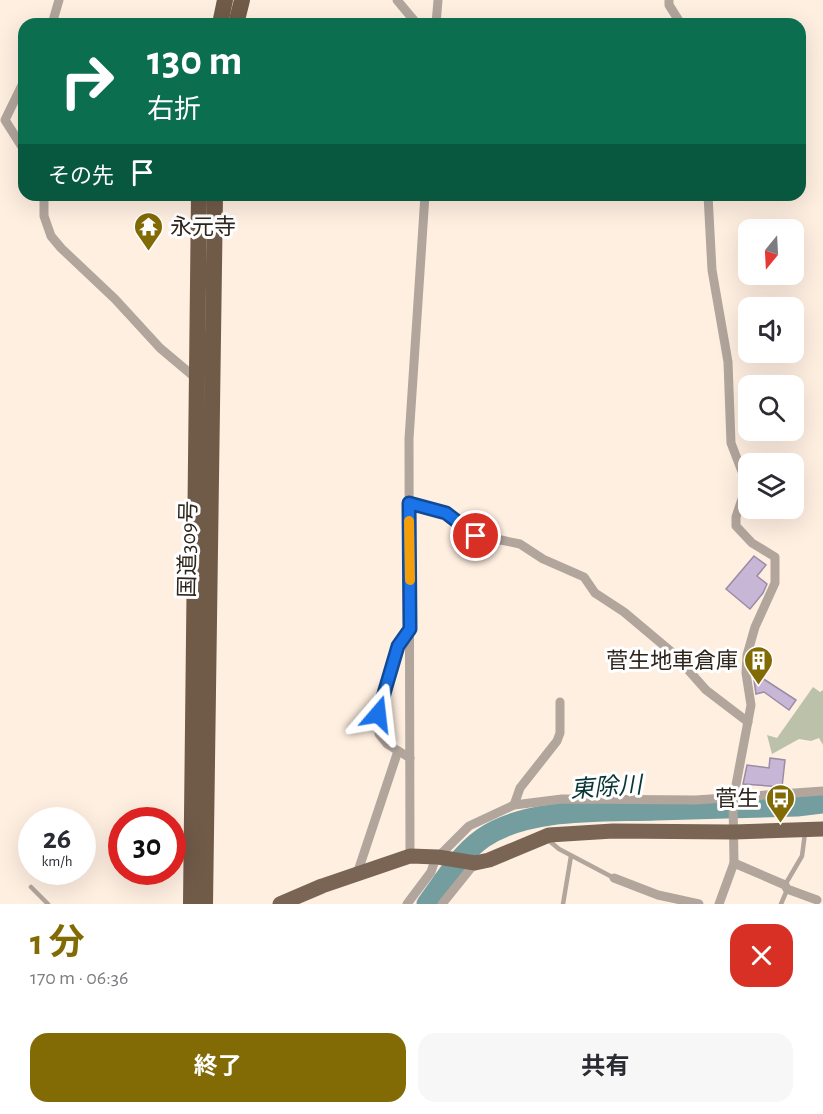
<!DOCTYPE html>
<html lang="ja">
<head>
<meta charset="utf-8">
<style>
	:root { --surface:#fff; --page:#f7f7f7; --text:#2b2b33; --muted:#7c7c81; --accent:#826b04 }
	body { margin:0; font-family:"Alegreya Sans","Noto Sans JP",sans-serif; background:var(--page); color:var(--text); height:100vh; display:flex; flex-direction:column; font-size:22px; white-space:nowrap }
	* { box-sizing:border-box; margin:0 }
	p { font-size:20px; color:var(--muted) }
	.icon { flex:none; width:33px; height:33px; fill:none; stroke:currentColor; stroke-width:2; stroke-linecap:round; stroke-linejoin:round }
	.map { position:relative; height:904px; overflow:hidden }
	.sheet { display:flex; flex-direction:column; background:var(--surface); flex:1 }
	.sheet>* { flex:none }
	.banner { position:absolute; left:18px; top:18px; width:788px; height:183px; border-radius:18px; box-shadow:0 6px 24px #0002; background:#0b6e4f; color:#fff; overflow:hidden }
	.needle { width:39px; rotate:198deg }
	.buttons { position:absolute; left:738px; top:219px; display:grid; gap:12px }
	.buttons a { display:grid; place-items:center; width:66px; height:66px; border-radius:12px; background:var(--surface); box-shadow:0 6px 24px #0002; font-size:30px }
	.speed { position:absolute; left:18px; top:807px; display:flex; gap:12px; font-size:30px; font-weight:700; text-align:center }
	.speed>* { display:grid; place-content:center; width:78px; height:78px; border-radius:50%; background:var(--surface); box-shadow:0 6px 24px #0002; line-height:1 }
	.speed small { font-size:15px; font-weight:400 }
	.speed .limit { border:9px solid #d22; background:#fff; color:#111 }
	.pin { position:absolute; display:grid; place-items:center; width:51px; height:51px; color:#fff; margin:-26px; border:3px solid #fff; border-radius:50%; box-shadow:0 2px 6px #0007 }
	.me { position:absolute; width:66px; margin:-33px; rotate:17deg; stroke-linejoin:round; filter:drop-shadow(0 0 4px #0008) }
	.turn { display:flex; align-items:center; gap:21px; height:126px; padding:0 30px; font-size:27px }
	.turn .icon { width:78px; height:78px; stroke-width:2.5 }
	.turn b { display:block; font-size:42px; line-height:51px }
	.then { display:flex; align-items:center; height:57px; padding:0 30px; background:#0003; gap:12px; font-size:22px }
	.round { display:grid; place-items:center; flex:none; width:63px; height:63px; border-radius:18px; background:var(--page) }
	.headline { display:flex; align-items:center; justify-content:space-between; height:102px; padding:0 30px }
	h1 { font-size:36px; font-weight:700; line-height:45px; color:var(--accent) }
	.cta { display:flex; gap:12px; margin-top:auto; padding:12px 30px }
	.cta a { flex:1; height:69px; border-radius:18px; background:var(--accent); color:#fff; font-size:24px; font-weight:700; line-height:69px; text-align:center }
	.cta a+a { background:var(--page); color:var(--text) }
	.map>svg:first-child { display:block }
</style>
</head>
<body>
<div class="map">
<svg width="823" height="904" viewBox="0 0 823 904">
	<rect width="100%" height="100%" fill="#ffefe1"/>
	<!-- green -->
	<path fill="#bcc2aa" d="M813 687 820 692 823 690V745L819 738 811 741 799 739 772 754 767 735 777 738Z"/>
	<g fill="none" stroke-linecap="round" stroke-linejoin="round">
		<!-- river -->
		<path stroke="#739d9f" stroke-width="21" d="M427 904C444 881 459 855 483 838 528 807 603 812 656 810 703 809 750 807 797 806L823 803"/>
	</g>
	<!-- building -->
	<g fill="#c7b6d5" stroke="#9a8ca6" stroke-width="1.5">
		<path d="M754 556 766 565 757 576 767 584 763 593 750 609 726 589Z"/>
		<path d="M762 678 796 700 789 710 764 692 756 694 754 680Z"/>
		<path d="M770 758 785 760 782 787 743 784 747 765 769 768Z"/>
	</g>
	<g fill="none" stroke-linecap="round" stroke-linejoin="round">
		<!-- service -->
		<g stroke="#b1a59c" stroke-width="4.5">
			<path d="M547 839 559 849 614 878"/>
			<path d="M785 885 802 856 805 833"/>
			<path d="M31 887 48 904"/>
			<path d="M563 904 571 856"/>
			<path d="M781 904 787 890"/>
		</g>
		<!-- minor -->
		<g stroke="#b1a59c" stroke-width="9">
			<path d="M397 0 417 24"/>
			<path d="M669 0V5L681 24"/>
			<path d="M52 24 59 0"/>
			<path d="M436 24 438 0"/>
			<path d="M24 81 5 120 24 150"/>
			<path d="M44 195V216L51 236 61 248 115 299 160 348 198 380"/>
			<path d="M708 195 712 270 728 362 731 443 746 482 744 493 736 517V526L752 543 775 557V583L755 627 747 655 746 673 751 705 733 801 734 863 719 904"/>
			<path d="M409 503 446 513 476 536 489 541 501 540 520 544 543 559 584 577 595 593 624 612 674 654 706 690 748 722"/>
			<path d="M409 629 398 646 378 714 379 734 387 744 410 758"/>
			<path d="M514 805 520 788 557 741 560 733V702"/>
			<path d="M410 856 409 439 425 195"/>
			<path d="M438 857 469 826 514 805 562 799 696 800 823 791"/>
			<path d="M734 863 785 885 787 889 817 900"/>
			<path d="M357 874 398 751"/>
			<path d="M614 878 658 895 699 904"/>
			<path d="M407 904 431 872 436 857"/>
			<path d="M442 904 475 863"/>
		</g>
		<!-- primary -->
		<path stroke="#7a6555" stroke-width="15" d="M280 904 322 886 410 856 438 857 475 863 489 860 549 835 613 831 734 832 823 829"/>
		<!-- trunk -->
		<g stroke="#705a48" stroke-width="16">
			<path d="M220 24 225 0"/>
			<path d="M236 24 242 0"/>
			<path d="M191 904 199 195"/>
			<path d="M205 904 215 195"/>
		</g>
	</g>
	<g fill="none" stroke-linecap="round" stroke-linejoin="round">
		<defs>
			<path id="route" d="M378 714 398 646 410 629 409 503 446 513 476 536"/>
		</defs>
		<!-- route casing -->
		<use href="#route" stroke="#114b97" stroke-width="15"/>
		<!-- route -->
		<use href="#route" stroke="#1a73e8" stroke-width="10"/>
		<!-- slow -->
		<path stroke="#f59e0b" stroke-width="10" d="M409 521 410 580"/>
	</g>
	<!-- icons -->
	<defs>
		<symbol id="temple-pin" viewBox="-11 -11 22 30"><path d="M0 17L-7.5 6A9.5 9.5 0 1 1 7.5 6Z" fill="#826b04" stroke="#fff"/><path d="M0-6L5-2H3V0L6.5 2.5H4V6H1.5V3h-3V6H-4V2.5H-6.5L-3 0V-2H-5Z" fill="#fff"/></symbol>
		<symbol id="building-pin" viewBox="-11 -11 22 30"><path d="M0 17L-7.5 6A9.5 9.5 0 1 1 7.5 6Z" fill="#826b04" stroke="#fff"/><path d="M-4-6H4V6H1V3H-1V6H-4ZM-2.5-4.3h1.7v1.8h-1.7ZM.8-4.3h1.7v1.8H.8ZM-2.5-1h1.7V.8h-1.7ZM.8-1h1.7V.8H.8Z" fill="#fff"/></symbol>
		<symbol id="bus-pin" viewBox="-11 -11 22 30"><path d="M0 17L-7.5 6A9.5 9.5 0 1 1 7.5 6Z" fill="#826b04" stroke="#fff"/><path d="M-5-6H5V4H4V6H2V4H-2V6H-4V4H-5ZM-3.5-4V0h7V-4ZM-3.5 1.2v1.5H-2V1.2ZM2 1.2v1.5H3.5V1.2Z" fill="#fff"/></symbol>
	</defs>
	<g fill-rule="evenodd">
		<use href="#temple-pin" x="132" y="210" width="33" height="45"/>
		<use href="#building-pin" x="742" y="644" width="33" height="45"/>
		<use href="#bus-pin" x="764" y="782" width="33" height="45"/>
	</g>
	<g text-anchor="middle" stroke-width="6" stroke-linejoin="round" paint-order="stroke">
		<!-- poi labels -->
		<g font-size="22" fill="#2e251c" stroke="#fff" text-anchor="end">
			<text x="170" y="234" text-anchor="start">永元寺</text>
			<text x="738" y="668">菅生地車倉庫</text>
			<text x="759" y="806">菅生</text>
		</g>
		<!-- street labels -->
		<g font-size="22" fill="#2e251c" stroke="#fff">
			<text transform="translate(187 549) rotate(-89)" y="8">国道309号</text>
		</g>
		<!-- water labels -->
		<g font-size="24" font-style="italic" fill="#0b3638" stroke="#fff">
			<text transform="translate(606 787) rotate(-4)" y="8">東除川</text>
		</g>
	</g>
</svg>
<div class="buttons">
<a><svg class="needle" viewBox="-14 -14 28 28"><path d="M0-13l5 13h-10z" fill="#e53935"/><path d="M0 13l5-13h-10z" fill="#7c7c81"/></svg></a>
<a><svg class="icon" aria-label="sound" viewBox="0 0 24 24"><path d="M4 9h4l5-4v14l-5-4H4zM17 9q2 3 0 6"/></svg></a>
<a><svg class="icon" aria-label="search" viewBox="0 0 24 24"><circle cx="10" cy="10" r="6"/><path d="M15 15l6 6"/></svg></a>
<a><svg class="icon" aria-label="layers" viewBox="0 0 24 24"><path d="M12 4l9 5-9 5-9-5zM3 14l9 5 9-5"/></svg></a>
</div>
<div class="speed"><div>26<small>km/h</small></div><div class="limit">30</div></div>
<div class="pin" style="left:476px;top:536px;background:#d93025"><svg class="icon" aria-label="arrive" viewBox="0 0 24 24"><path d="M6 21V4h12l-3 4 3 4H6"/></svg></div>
<svg class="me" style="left:378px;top:714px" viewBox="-20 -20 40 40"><path d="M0-17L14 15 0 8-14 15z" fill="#1a73e8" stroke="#fff" stroke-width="4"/></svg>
<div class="banner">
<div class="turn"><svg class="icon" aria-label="right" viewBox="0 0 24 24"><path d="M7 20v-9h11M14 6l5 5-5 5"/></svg><div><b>130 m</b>右折</div></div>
<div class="then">その先<svg class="icon" aria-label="arrive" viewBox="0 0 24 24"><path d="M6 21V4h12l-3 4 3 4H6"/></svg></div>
</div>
</div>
<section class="sheet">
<div class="headline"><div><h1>1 分</h1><p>170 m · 06:36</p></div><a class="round" style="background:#d93025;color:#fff"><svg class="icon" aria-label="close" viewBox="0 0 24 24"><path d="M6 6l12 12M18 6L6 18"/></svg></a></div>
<div class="cta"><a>終了</a><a>共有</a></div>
</section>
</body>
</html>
